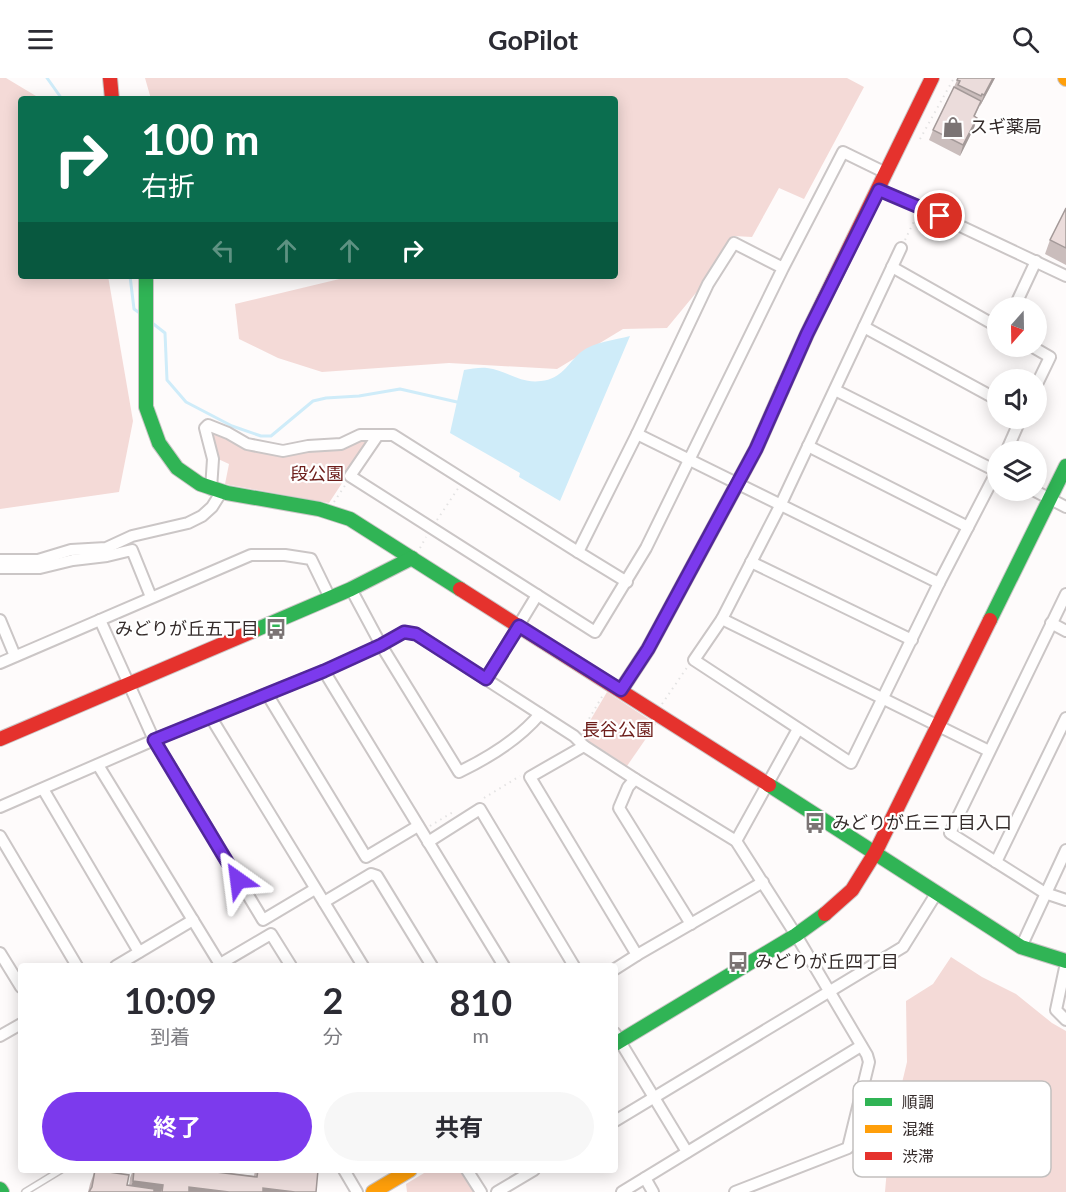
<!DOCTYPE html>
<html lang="ja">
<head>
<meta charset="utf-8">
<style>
	:root { --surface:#fff; --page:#f7f7f7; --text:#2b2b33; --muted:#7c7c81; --accent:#7c3aed }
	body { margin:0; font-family:Lato,"Noto Sans JP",sans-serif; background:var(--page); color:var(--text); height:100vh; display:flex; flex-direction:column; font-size:22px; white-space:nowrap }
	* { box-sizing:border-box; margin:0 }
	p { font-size:20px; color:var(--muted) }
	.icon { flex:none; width:33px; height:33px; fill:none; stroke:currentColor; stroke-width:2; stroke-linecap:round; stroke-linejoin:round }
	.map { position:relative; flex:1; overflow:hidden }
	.panel { position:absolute; left:18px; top:885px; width:600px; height:210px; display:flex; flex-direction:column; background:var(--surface); border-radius:6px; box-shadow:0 3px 15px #0003 }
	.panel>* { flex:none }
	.guide { position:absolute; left:18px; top:18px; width:600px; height:183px; border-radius:6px; box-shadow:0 3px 15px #0003; background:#0b6e4f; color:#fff; overflow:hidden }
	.needle { width:39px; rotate:200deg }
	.buttons { position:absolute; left:987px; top:219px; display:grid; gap:12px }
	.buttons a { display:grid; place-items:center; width:60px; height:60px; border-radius:50%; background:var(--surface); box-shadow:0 3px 15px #0003; font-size:30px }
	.pin { position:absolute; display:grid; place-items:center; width:51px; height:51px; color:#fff; margin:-26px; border:3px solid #fff; border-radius:50%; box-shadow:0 2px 6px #0007 }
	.me { position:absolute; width:66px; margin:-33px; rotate:329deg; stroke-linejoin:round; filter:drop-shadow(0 0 4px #0008) }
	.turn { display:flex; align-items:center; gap:21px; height:126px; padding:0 24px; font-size:27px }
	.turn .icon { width:78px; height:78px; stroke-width:2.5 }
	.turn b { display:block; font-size:42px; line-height:51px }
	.lanes { display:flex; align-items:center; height:57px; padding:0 24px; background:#0003; justify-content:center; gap:30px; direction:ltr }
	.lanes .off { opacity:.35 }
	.eta { display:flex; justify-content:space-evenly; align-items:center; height:102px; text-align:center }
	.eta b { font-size:36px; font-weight:700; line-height:42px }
	.cta { display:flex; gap:12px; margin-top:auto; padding:12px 24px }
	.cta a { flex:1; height:69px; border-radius:36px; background:var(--accent); color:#fff; font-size:24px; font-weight:700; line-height:69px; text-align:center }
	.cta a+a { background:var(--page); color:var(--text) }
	header { display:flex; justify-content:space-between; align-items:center; height:78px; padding:0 24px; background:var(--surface); font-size:27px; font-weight:700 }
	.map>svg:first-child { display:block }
</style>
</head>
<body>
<header><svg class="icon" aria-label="menu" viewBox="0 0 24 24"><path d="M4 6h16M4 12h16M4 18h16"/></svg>GoPilot<svg class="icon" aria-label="search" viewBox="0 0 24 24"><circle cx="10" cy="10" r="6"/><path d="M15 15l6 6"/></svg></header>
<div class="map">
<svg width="1066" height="1114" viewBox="0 0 1066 1114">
	<rect width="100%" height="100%" fill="#fefbfb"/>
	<!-- green -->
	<g fill="#f4dad7">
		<path d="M0 0H6L41 21H21V198H108L133 343 119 414 0 431Z"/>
		<path d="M145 0H847L864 9 804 121 779 110 752 159 734 158 705 204 667 250 623 251 557 291 449 285 322 294 278 280 239 261 235 226 352 198H615V21H151Z"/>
		<path d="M213 352 282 376 364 359 367 367 329 425 225 406 229 386 216 380 209 354Z"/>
		<path d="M607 614 656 646 627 688 581 658Z"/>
		<path d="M951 879 982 899 1016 916 1052 945 1066 953V1114H885L890 1055 907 984 906 923 933 906Z"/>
		<path d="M429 1092H461L474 1114H407L406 1106Z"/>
	</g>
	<!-- water -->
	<path fill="#cfecf9" d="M630 258 560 423 519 399 520 395 450 355 464 292C471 291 480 289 487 290 506 292 520 306 541 303 562 301 567 286 581 274 594 264 615 262 630 258Z"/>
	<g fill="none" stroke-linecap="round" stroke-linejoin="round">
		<!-- stream -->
		<g stroke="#cfecf9" stroke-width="3">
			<path d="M47 0 62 21"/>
			<path d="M130 198 134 231 141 236"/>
			<path d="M151 244 165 255 167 302 186 324 232 348 261 358H271L313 323 326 320 359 318 400 311 457 324"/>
		</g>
		<defs>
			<path id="lane" d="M25 1114 61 1092"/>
			<g id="street">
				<path d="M879 112 920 129 1066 198"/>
				<path d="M901 170 780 428 722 541 694 582 851 685 939 505 998 391"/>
				<path d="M892 189 998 249"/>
				<path d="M783 190 734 165 708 206 637 356 578 474 393 357H378L350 398 595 554 646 470 783 190 843 74 886 95"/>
				<path d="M1014 230 1036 183"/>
				<path d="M864 249 998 322"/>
				<path d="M1031 268 1050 279 1036 308"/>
				<path d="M835 312 998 394"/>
				<path d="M637 356 939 505"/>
				<path d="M808 368 968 449"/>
				<path d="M1006 374 1021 340"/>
				<path d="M211 411 213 381 205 350 208 347 228 355 247 366 283 373 308 368 341 366 360 357H378"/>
				<path d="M1033 412 1066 429"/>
				<path d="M578 474 627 504"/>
				<path d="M0 482H38L71 472 106 470 132 458 188 445 202 438 212 429 222 413"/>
				<path d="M751 484 912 562"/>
				<path d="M0 490H40L73 482 107 478 132 472 151 519"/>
				<path d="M351 511 381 567 459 694C488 680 519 661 540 636"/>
				<path d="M1066 516 950 755 1045 815 1066 822"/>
				<path d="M722 541 989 673"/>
				<path d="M0 542 15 578"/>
				<path d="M100 542 154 662 263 842 315 811"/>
				<path d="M1051 545 1066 553"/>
				<path d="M0 585 251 477H285L311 481 330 520"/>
				<path d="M324 593 504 888"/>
				<path d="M486 601 537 517"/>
				<path d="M267 616 366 779 418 748"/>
				<path d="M210 638 363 888"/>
				<path d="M584 668 530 699 637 877"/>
				<path d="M98 687 221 888"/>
				<path d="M635 701 628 709 619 730 691 846"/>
				<path d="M43 711 139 874"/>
				<path d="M0 729 154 662 324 593 381 567 404 554 416 556 574 658 584 668 635 701 736 763 796 857 867 977 869 984 848 1070 735 1114"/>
				<path d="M0 758 77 888"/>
				<path d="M736 763 798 651"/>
				<path d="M428 764 480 731 574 888"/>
				<path d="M996 784 1066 640"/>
				<path d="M324 824 371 796 377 798 432 888"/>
				<path d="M1021 869 1066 772"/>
				<path d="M0 875 21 909"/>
				<path d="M1066 885 1056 932 1066 942"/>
				<path d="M220 886 271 856 291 888"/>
				<path d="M116 888 193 842"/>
				<path d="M615 891 637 877 763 804"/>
				<path d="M615 955 687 1074"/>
				<path d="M0 958 21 946"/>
				<path d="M615 1043 903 869 936 816"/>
				<path d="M344 1092 357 1114"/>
				<path d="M467 1092 481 1114"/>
				<path d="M645 1100 653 1114"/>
				<path d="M497 1114 534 1092"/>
				<path d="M622 1114 861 968"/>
			</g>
			<g id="fast">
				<path d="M146 198V329L159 365 177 390 200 406 227 415 319 431 350 441 460 511"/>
				<path d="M990 542 1066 388"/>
				<path d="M253 553 351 511 412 480"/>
				<path d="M769 707 1021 869 1066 883"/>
				<path d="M615 966 796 857 825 836"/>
				<path d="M0 1111 2 1114"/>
			</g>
			<g id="slow">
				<path d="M1065 0 1066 1"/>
				<path d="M621 612 648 571 756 371 782 312"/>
				<path d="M373 1114 410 1092"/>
			</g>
			<g id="jam">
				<path d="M110 0 112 21"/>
				<path d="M782 312 807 256 932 0"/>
				<path d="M460 511 769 707"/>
				<path d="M0 661 253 553"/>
				<path d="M825 836 852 812 875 775 990 542"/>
			</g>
		</defs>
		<!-- lane casing -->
		<use href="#lane" stroke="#cbc6c6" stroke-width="8"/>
		<!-- street casing -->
		<use href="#street" stroke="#cbc6c6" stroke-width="14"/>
		<!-- fast casing -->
		<use href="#fast" stroke="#cbc6c6" stroke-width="16"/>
		<!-- slow casing -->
		<use href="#slow" stroke="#cbc6c6" stroke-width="16"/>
		<!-- jam casing -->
		<use href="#jam" stroke="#cbc6c6" stroke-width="16"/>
		<!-- path -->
		<g stroke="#e4e3e3" stroke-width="2" stroke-dasharray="1.5 4.5" stroke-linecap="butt">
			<path d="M920 61 954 0"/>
			<path d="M905 162 917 137"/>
			<path d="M334 424 346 406"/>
			<path d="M437 442 459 409"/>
			<path d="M420 470 426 459"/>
			<path d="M662 626 688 588"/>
			<path d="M583 651 603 617"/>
			<path d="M484 720 520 698"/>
			<path d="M430 748 453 734"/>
		</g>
		<!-- lane -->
		<use href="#lane" stroke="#fffefe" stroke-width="5"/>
		<!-- street -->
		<use href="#street" stroke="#fffefe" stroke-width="10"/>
		<!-- fast -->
		<use href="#fast" stroke="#30b455" stroke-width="14"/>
		<!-- slow -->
		<use href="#slow" stroke="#ff9f0a" stroke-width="14"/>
		<!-- jam -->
		<use href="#jam" stroke="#e5322d" stroke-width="14"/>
	</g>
	<!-- wall -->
	<g fill="#cabdbc">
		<path d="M958 0H995L980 28V27L975 38 977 40 974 50 960 78 929 62 933 52 954 9Z"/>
		<path d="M1066 130V187L1045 176 1050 162Z"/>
		<path d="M95 1092 129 1108 130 1100 133 1092H200L254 1098 255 1092H318L316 1114H88L90 1106Z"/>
	</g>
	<!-- shaded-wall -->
	<g fill="#a49a99">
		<path d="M993 0H995L980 28 984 17Z"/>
		<path d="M977 40 974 50 960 78 963 67Z"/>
		<path d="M133 1103 163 1107 161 1114H129Z"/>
		<path d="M189 1109 229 1114H187Z"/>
		<path d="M263 1110 295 1114H262Z"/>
	</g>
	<!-- building -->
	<g fill="#ebdcdb" stroke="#a49a99" stroke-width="1.5">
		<path d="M958 0H993L984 17 982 16 981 18 958 7 960 3 957 2Z"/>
		<path d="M954 9 981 23 974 38 977 40 963 67 933 52Z"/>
		<path d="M1066 130V170L1050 162Z"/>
		<path d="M95 1092 129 1097 127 1107 154 1111V1114H89L92 1109Z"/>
		<path d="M134 1092H200L257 1099 258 1092H318L316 1114H295L263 1110V1114H229L189 1109V1114H162L163 1107 133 1103Z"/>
	</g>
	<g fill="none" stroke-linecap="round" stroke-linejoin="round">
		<defs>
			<path id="route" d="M238 802 154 662 324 593 381 567 404 554 416 556 486 601 519 548 621 612 648 571 756 371 807 256 879 112 940 138"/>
		</defs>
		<!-- route casing -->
		<use href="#route" stroke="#51269a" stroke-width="15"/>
		<!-- route -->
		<use href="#route" stroke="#7c3aed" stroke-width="10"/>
	</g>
	<!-- icons -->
	<defs>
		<symbol id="shop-bare" viewBox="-9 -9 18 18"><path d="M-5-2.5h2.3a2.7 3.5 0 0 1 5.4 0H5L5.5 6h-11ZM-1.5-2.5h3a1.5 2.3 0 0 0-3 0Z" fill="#7b7474" stroke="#fff" stroke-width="2.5" paint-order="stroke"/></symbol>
		<symbol id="bus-bare" viewBox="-9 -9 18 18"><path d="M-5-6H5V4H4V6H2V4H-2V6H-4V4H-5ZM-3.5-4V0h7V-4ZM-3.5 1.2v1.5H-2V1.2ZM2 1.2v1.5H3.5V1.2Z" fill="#7b7474" stroke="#fff" stroke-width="2.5" paint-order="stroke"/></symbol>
	</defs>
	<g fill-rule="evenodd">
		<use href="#shop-bare" x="938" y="34" width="30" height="30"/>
		<use href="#bus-bare" x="261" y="536" width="30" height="30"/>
		<use href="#bus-bare" x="800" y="730" width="30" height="30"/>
		<use href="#bus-bare" x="723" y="869" width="30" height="30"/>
	</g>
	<g text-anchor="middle" stroke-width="4.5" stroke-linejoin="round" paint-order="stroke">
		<!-- poi labels -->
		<g font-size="18" fill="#352c2b" stroke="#fff" text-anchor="start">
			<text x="970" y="55">スギ薬局</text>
			<text x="259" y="557" text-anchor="end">みどりが丘五丁目</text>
			<text x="832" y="751">みどりが丘三丁目入口</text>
			<text x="755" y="890">みどりが丘四丁目</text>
		</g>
		<!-- park labels -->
		<g font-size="18" fill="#6d1d1a" stroke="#fff">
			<text x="317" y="402">段公園</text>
			<text x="618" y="658">長谷公園</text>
		</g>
	</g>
	<!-- legend -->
	<rect x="853" y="1003" width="198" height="96" rx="9" fill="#fff" stroke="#c2c0bf" stroke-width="1.5"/>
	<rect x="865" y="1020" width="27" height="8" fill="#30b455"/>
	<rect x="865" y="1047" width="27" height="8" fill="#ff9f0a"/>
	<rect x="865" y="1074" width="27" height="8" fill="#e5322d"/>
	<g font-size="16" fill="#352c2b">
		<text x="902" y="1030">順調</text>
		<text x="902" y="1057">混雑</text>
		<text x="902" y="1084">渋滞</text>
	</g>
</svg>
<div class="buttons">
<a><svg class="needle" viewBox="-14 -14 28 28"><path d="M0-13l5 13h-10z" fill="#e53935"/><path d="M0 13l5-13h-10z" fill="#7c7c81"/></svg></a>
<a><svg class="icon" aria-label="sound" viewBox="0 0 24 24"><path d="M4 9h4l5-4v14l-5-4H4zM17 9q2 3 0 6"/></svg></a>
<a><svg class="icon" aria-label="layers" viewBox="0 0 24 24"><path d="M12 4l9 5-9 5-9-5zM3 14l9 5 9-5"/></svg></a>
</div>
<div class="pin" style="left:940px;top:138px;background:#d93025"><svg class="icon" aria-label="arrive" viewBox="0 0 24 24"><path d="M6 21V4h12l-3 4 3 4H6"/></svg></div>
<svg class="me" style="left:238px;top:802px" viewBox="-20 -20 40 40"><path d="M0-17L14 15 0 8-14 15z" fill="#7c3aed" stroke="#fff" stroke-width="4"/></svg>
<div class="guide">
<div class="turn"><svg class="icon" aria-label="right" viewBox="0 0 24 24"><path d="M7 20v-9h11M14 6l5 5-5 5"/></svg><div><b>100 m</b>右折</div></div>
<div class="lanes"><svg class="icon off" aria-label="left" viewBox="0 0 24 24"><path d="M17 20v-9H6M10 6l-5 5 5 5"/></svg><svg class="icon off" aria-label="ahead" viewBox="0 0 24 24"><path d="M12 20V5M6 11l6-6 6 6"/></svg><svg class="icon off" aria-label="ahead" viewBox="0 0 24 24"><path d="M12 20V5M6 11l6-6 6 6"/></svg><svg class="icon" aria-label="right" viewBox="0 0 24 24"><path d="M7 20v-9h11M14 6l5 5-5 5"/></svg></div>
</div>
<section class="panel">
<div class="eta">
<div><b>10:09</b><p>到着</p></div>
<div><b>2</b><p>分</p></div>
<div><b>810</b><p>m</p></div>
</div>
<div class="cta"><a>終了</a><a>共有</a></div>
</section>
</div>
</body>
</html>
